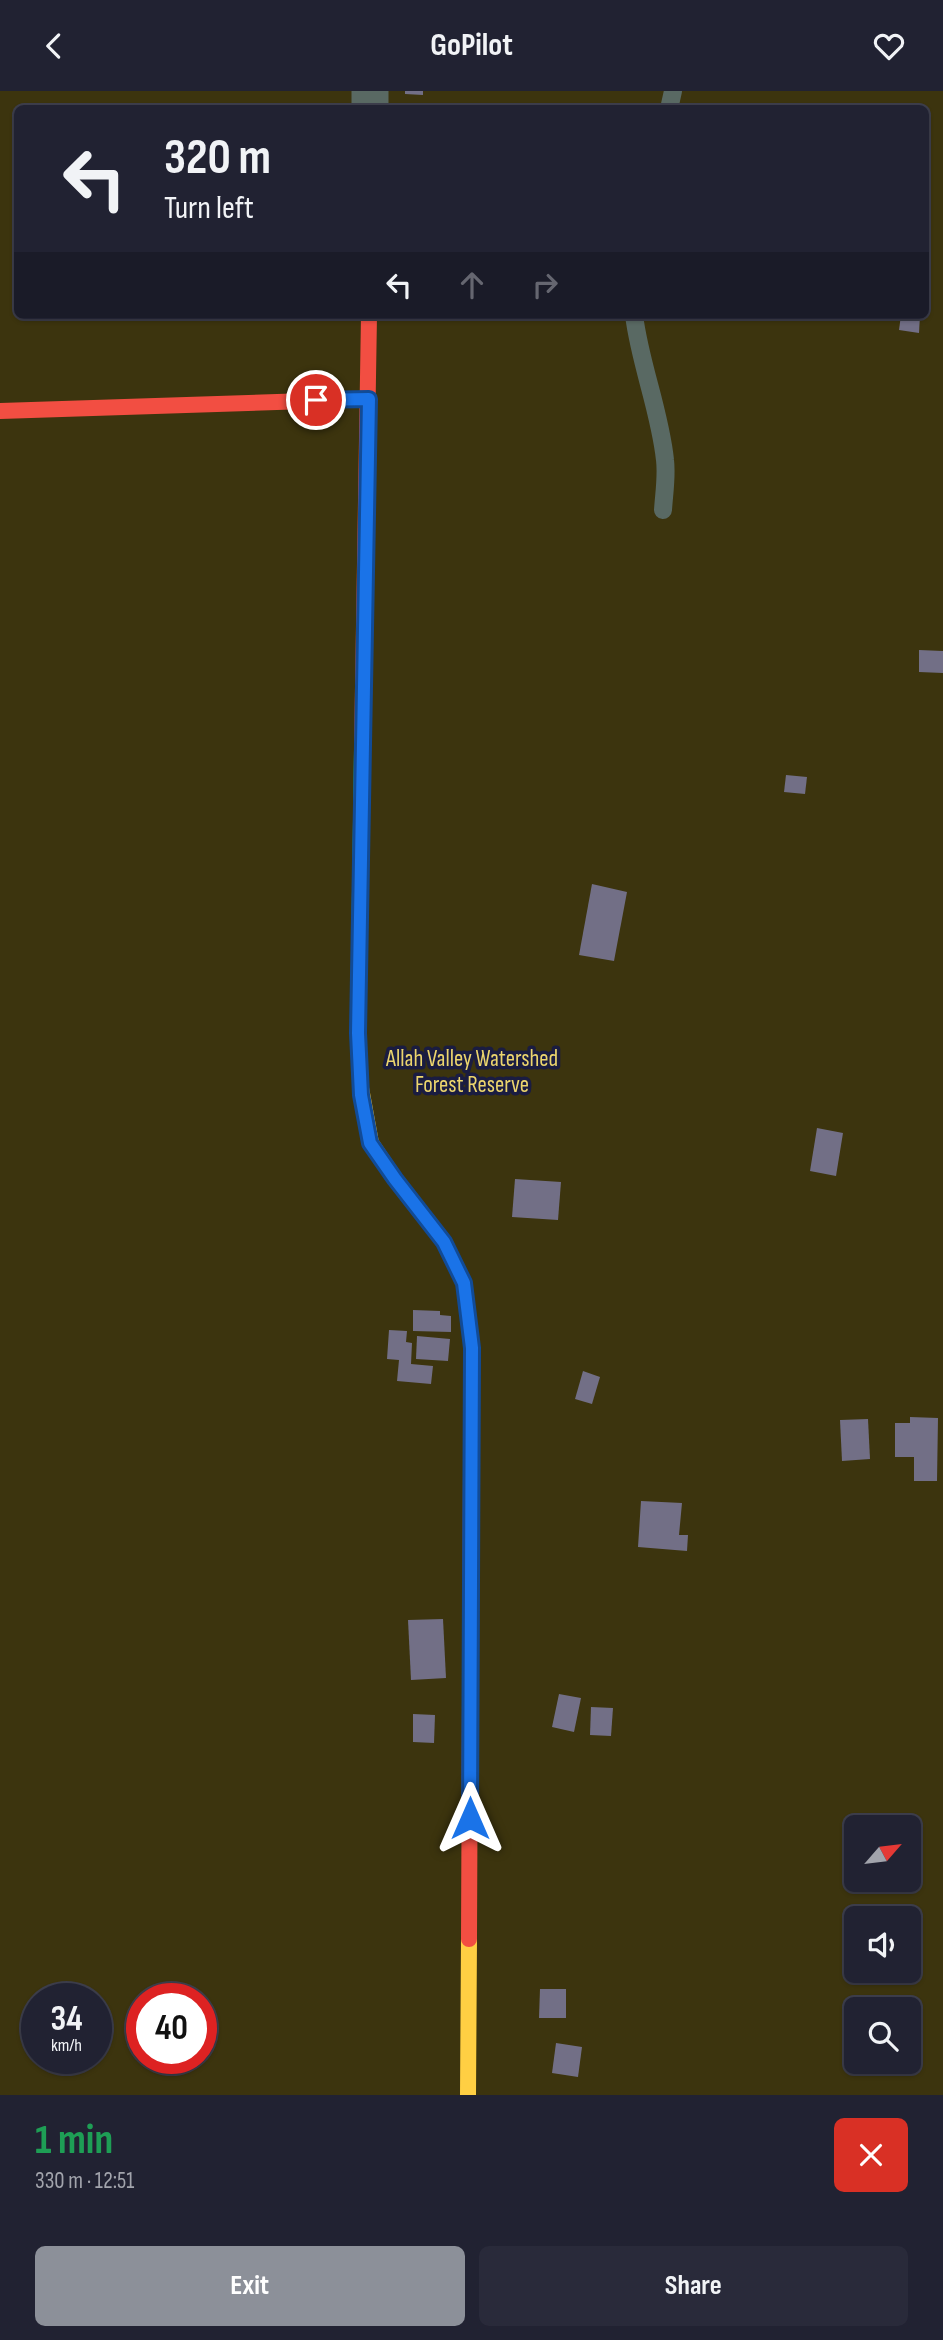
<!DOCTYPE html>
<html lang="en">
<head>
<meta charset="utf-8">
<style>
	:root { --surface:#212232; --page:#292a3a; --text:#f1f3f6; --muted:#a2a4ac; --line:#3e3f4d; --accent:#8c9099 }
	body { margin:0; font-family:"Sofia Sans Condensed",sans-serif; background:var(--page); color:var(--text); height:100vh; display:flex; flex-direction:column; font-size:26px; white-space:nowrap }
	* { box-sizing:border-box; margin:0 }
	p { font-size:23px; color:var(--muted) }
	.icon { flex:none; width:38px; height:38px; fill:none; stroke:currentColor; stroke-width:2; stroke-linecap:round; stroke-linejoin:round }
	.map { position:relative; height:2004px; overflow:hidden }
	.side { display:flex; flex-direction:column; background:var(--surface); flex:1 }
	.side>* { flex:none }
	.guide { position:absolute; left:14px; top:14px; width:915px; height:214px; border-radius:10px; box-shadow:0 2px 5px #0004,0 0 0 2px var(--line); background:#212232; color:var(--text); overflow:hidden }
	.needle { width:46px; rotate:62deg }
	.buttons { position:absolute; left:844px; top:1724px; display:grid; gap:14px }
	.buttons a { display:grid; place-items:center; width:77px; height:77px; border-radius:10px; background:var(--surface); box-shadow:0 2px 5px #0004,0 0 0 2px var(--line); font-size:35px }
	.speed { position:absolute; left:21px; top:1892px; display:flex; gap:14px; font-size:35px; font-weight:700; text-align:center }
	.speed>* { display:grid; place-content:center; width:91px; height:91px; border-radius:50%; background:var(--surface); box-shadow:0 2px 5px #0004,0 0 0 2px var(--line); line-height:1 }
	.speed small { font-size:18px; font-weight:400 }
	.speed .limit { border:10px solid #d22; background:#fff; color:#111 }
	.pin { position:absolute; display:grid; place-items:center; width:60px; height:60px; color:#fff; margin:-30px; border:4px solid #fff; border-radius:50%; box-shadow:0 2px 7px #0007 }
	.me { position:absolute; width:77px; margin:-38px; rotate:0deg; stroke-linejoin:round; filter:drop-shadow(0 0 5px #0008) }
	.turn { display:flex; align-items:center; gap:24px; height:147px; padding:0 35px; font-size:32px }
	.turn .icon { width:91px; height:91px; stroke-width:2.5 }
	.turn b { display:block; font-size:49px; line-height:60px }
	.lanes { display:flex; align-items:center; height:66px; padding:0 35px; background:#0003; justify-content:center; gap:35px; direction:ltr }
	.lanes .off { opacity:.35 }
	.round { display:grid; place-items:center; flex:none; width:74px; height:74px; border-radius:10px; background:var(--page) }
	.summary { display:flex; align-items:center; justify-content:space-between; height:119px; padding:0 35px }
	h1 { font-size:42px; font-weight:700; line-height:52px; color:#1e9e55 }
	.button { display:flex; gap:14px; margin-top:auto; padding:14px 35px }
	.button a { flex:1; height:80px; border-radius:10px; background:var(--accent); color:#fff; font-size:28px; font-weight:700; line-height:80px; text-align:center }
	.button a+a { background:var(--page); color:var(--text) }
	header { display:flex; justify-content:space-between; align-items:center; height:91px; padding:0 35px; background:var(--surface); font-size:32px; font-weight:700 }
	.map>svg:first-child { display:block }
</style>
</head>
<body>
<header><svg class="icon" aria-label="back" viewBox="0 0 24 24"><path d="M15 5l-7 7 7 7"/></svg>GoPilot<svg class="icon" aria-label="heart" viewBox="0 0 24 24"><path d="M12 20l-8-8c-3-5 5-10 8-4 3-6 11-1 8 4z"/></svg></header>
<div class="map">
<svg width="943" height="2004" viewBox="0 0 943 2004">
	<rect width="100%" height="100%" fill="#2c2e43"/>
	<!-- green -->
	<path fill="#3c340e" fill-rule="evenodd" d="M0 0H943V2004H0ZM18 18H926V224H18ZM856 1736H908V1788H856ZM856 1827H908V1880H856ZM37 1908H96V1967H37ZM142 1908H201V1967H142ZM856 1918H908V1970H856Z"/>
	<!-- building -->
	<g fill="#726f86">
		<path d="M405 0H423V4L405 3Z"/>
		<path d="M901 224H920L919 242 899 239Z"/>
		<path d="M919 559 943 560V582L919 581Z"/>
		<path d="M786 684 807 686 805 703 784 701Z"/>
		<path d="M592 793 627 801 614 870 579 864Z"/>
		<path d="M817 1037 843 1042 836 1085 810 1080Z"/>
		<path d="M515 1088 561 1091 558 1129 512 1126Z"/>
		<path d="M413 1219 440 1220V1224L451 1225V1241L413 1240Z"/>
		<path d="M389 1239 407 1240 406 1251 412 1252 411 1273 433 1275 431 1293 397 1290 399 1269 387 1268Z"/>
		<path d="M417 1245 450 1248 448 1270 416 1268Z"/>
		<path d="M583 1280 600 1286 592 1313 575 1308Z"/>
		<path d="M910 1326 938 1327 937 1390H914V1366H895V1332H910Z"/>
		<path d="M868 1328 870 1368 842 1370 840 1329Z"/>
		<path d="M641 1410 682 1412 679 1444H688L687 1460 638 1456Z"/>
		<path d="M443 1528 446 1587 411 1589 408 1529Z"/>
		<path d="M559 1603 581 1607 574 1641 552 1636Z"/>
		<path d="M591 1616 613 1617 611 1645 590 1644Z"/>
		<path d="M413 1623 435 1624 434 1652 413 1651Z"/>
		<path d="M540 1898H566V1927H539Z"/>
		<path d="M556 1952 582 1956 578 1986 552 1982Z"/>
	</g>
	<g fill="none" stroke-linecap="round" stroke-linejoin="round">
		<!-- lane -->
		<g stroke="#596963" stroke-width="18">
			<path d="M669 18 673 0"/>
			<path d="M634 224C640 273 660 320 665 369 667 385 664 403 663 419"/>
		</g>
		<!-- street -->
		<path stroke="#596963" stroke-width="37" d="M370 18V0"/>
		<!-- fast -->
		<path stroke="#16e098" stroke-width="16" d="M361 997 358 942 362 658"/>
		<!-- slow -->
		<g stroke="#ffcf43" stroke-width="16">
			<path d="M361 997 371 1052 395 1088 444 1151 464 1192 472 1257 471 1383"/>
			<path d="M468 2004 469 1848"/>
		</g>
		<!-- jam -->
		<g stroke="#f24e42" stroke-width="16">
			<path d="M0 320 369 308"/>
			<path d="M362 658 369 224"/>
			<path d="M469 1848 471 1383"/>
		</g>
	</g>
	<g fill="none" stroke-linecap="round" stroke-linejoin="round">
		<defs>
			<path id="route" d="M316 309 369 308 358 942 361 1004 370 1052 395 1088 444 1151 464 1192 472 1257 470 1727"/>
		</defs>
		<!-- route casing -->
		<use href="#route" stroke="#114b97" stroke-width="18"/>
		<!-- route -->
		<use href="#route" stroke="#1a73e8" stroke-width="12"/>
	</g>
	<g text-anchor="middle" stroke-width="7" stroke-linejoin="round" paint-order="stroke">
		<!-- park labels -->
		<g font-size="23" fill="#ecd56d" stroke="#1a1c41">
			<text x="472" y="975">Allah Valley Watershed<tspan x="472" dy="26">Forest Reserve</tspan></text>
		</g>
	</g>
</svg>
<div class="buttons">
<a><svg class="needle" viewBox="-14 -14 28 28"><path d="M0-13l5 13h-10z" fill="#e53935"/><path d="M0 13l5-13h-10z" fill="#a2a4ac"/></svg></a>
<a><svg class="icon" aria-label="sound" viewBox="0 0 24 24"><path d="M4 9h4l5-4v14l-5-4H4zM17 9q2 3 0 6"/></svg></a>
<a><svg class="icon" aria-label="search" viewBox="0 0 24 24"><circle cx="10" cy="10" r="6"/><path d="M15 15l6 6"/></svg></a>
</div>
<div class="speed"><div>34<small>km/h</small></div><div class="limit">40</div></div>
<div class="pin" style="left:316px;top:309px;background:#d93025"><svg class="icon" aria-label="arrive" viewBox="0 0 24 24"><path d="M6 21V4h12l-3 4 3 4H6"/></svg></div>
<svg class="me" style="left:470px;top:1727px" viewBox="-20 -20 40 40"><path d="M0-17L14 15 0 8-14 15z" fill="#1a73e8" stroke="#fff" stroke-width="4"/></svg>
<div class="guide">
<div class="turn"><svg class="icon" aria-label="left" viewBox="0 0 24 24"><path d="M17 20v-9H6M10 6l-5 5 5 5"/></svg><div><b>320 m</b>Turn left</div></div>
<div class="lanes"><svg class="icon" aria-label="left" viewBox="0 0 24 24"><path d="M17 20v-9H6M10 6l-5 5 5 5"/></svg><svg class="icon off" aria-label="ahead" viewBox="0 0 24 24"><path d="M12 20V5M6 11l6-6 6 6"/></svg><svg class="icon off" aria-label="right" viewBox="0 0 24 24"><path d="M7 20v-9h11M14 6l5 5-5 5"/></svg></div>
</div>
</div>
<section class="side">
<div class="summary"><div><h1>1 min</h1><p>330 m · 12:51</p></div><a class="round" style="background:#d93025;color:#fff"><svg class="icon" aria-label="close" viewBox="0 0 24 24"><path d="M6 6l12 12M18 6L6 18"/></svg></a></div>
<div class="button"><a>Exit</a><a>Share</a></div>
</section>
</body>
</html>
